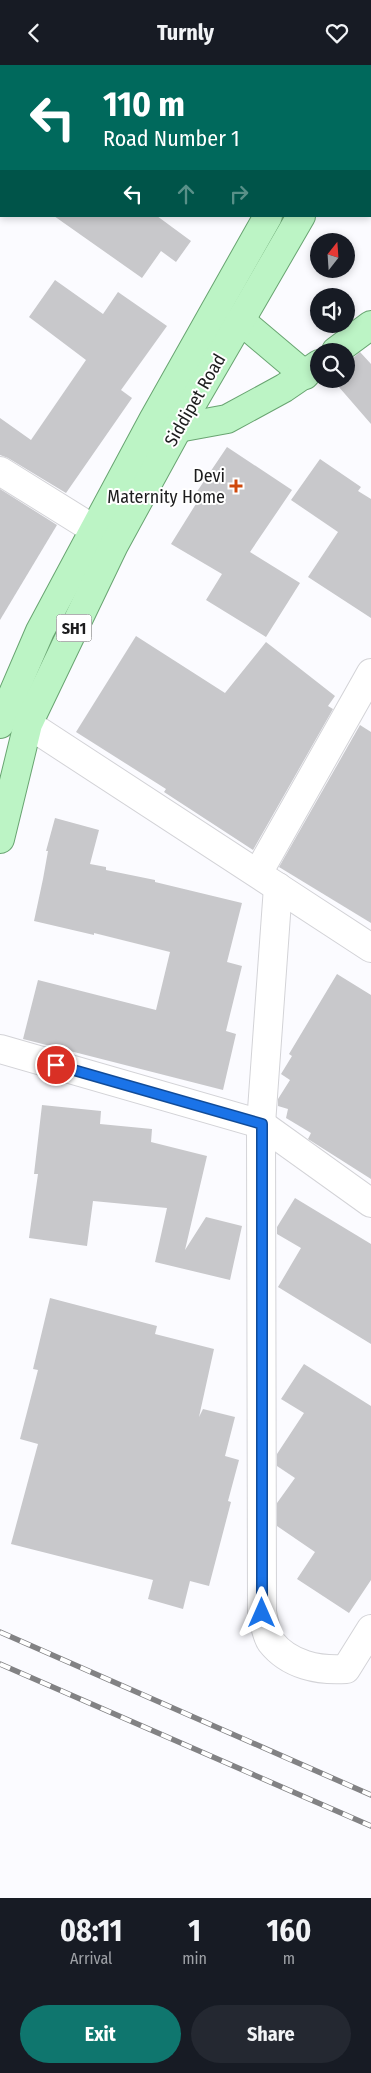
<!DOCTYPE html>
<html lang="en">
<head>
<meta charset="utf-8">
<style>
	:root { --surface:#171b24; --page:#242831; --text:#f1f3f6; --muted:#9ea1a6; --accent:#0f766e }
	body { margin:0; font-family:"Fira Sans Condensed",sans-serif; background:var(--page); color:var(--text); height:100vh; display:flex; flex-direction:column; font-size:19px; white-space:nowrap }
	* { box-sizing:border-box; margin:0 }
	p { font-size:16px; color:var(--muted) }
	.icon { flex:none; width:28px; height:28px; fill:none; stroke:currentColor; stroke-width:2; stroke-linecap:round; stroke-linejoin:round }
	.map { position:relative; height:1833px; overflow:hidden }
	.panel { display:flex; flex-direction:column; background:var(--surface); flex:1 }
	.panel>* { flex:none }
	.hud { position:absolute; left:0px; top:0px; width:371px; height:152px; box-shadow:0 2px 8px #0003; background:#00695c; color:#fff; overflow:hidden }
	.needle { width:32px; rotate:17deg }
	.tools { position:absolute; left:310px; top:168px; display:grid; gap:10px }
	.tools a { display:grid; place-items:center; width:45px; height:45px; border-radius:50%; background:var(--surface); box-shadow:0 2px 8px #0003; font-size:25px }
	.pin { position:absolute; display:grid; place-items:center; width:42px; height:42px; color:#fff; margin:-21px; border:2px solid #fff; border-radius:50%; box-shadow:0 1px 5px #0007 }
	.me { position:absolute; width:55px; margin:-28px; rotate:0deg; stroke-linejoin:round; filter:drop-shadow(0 0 4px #0008) }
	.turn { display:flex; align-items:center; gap:18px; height:105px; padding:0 20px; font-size:22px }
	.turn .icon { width:65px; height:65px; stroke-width:2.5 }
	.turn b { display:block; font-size:35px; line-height:42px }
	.lanes { display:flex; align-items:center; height:48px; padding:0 20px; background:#0003; justify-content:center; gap:25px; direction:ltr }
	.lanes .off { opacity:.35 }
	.eta { display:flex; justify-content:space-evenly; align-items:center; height:85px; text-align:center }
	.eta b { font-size:30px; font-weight:700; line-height:35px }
	.action { display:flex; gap:10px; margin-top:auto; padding:10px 20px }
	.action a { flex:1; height:58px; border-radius:30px; background:var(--accent); color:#fff; font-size:20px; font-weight:700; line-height:58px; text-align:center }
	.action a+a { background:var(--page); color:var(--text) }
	header { display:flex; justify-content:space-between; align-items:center; height:65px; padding:0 20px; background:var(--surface); font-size:22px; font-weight:700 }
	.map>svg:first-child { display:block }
</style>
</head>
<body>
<header><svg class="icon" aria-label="back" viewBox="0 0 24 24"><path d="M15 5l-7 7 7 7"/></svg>Turnly<svg class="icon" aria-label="heart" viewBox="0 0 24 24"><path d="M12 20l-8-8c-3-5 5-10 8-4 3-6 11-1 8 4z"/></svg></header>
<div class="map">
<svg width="371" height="1833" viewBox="0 0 371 1833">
	<rect width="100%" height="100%" fill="#fbfbff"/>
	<!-- building -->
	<g fill="#c8c8cb">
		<path d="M54 151H157L191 176 176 197 161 186 142 213Z"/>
		<path d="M55 215 103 249 118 227 167 261 121 325 132 333 66 428 8 393 0 390V353L31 375 86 295 29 252Z"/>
		<path d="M360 287 371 299V359L332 314H346V299Z"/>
		<path d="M227 382 292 425 250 487 300 518 266 572 206 535 222 509 171 479 199 434 194 431Z"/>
		<path d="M320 394 361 422 358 426 371 434V553L308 512 338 467 291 435Z"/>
		<path d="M0 424 57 460 0 555Z"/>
		<path d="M136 571 225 628 266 577 335 631 328 641 333 644 253 785 164 727 166 724 76 667Z"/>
		<path d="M360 660 371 667V858L279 802Z"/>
		<path d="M55 753 99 765 90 799 106 802V805L155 815V817L242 838 227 897 242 901 226 966 236 969 223 1025 23 974 38 915 156 945 170 887 94 868V870L34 856 43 814 48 786H46Z"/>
		<path d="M337 909 371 930V1114L308 1074 311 1068 286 1053 288 1044 278 1041V1034L290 1015 281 1009 292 991 289 989Z"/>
		<path d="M42 1040 101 1046 100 1059 152 1064 151 1077 207 1091 185 1185 206 1152 242 1161 230 1215 155 1197 167 1143 93 1136 87 1181 29 1173 38 1109H34Z"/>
		<path d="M295 1133 371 1179V1279L278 1222 301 1183 277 1169V1162Z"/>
		<path d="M50 1233 157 1261 155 1269 214 1284 199 1352 203 1344 235 1352 225 1391 239 1395 228 1436 231 1437 209 1521 190 1516 183 1544 148 1534 153 1515 11 1479 38 1379 20 1374 38 1305 33 1304Z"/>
		<path d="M304 1299 371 1341V1515L349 1548 297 1514 315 1487 277 1461V1438L295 1413 277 1401V1389L304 1348 281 1334Z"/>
	</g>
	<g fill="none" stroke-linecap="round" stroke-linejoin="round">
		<defs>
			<g id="minor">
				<path d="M60 0 62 1"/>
				<path d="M248 0 249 1"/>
				<path d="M0 117 1 115"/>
				<path d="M0 406 95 465 112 478"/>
				<path d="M28 659 371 883"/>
				<path d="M258 808 371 608"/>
				<path d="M278 822 261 1059 262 1547C264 1556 266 1570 271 1577 289 1600 319 1606 346 1604L371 1564"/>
				<path d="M0 984 261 1059 371 1138"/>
			</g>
			<g id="major">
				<path d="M353 1V0"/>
				<path d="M370 31 371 30"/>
				<path d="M240 255 305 310"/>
				<path d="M336 286 371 260"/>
				<path d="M166 359 178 363 227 354 284 323 319 299"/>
				<path d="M0 659 40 566 153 355 268 151"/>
				<path d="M0 774 28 659 114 480 178 363 301 151"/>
			</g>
		</defs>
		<!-- minor casing -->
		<use href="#minor" stroke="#d3d3d7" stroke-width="30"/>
		<!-- major casing -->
		<use href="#major" stroke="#68a471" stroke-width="30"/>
		<!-- minor -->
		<use href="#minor" stroke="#fff" stroke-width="28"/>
		<!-- major -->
		<use href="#major" stroke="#bcf4c5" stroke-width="28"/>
		<defs>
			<g id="rail">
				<path d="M0 1567 371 1730"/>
				<path d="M0 1599 371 1761"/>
			</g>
		</defs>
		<!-- rail casing -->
		<use href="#rail" stroke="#828284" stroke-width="5.5"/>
		<!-- rail -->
		<use href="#rail" stroke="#fff" stroke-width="4" stroke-dasharray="11" stroke-linecap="butt"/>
	</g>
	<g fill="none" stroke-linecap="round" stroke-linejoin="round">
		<defs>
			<path id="route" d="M56 1000 262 1059V1548"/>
		</defs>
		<!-- route casing -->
		<use href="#route" stroke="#114b97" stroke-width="12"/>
		<!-- route -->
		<use href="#route" stroke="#1a73e8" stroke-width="9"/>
	</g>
	<!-- markers -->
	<path fill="#cf490c" stroke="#fff" stroke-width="2" d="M233.5 413.5h5v5h5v5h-5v5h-5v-5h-5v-5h5z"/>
	<g text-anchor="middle" stroke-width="4" stroke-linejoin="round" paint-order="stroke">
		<!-- shield labels -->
		<rect fill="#fff" stroke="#616162" stroke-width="1" x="56.5" y="549.5" width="35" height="27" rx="4"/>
		<g font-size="16" font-weight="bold" fill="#1d1d1e">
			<text x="74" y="569">SH1</text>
		</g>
		<!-- street labels -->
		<g font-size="18" fill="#1d1d1e" stroke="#fff">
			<text transform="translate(195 335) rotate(-60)" y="6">Siddipet Road</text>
		</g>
		<!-- poi labels -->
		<g font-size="18" fill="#1d1d1e" stroke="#fff" text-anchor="end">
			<text x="225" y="417">Devi<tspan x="225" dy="21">Maternity Home</tspan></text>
		</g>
	</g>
</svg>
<div class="tools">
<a><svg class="needle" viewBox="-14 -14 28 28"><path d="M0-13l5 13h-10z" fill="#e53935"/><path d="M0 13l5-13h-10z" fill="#9ea1a6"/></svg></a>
<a><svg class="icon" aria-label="sound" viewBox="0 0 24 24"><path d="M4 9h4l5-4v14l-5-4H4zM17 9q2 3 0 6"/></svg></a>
<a><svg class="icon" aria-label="search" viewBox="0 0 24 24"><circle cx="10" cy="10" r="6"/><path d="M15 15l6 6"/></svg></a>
</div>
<div class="pin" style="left:56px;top:1000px;background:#d93025"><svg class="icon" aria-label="arrive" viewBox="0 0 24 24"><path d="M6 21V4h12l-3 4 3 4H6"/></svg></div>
<svg class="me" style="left:262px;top:1548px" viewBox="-20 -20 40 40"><path d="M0-17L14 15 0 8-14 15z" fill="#1a73e8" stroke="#fff" stroke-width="4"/></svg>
<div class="hud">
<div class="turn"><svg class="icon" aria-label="left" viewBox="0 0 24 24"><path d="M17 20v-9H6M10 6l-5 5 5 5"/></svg><div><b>110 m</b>Road Number 1</div></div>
<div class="lanes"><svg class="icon" aria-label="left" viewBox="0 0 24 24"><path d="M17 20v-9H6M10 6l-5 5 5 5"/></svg><svg class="icon off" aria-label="ahead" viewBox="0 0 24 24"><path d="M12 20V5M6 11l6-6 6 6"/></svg><svg class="icon off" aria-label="right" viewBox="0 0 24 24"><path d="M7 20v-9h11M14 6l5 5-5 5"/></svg></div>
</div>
</div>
<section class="panel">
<div class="eta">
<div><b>08:11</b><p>Arrival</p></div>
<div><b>1</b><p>min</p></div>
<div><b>160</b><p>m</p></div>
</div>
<div class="action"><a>Exit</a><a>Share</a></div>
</section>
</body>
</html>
